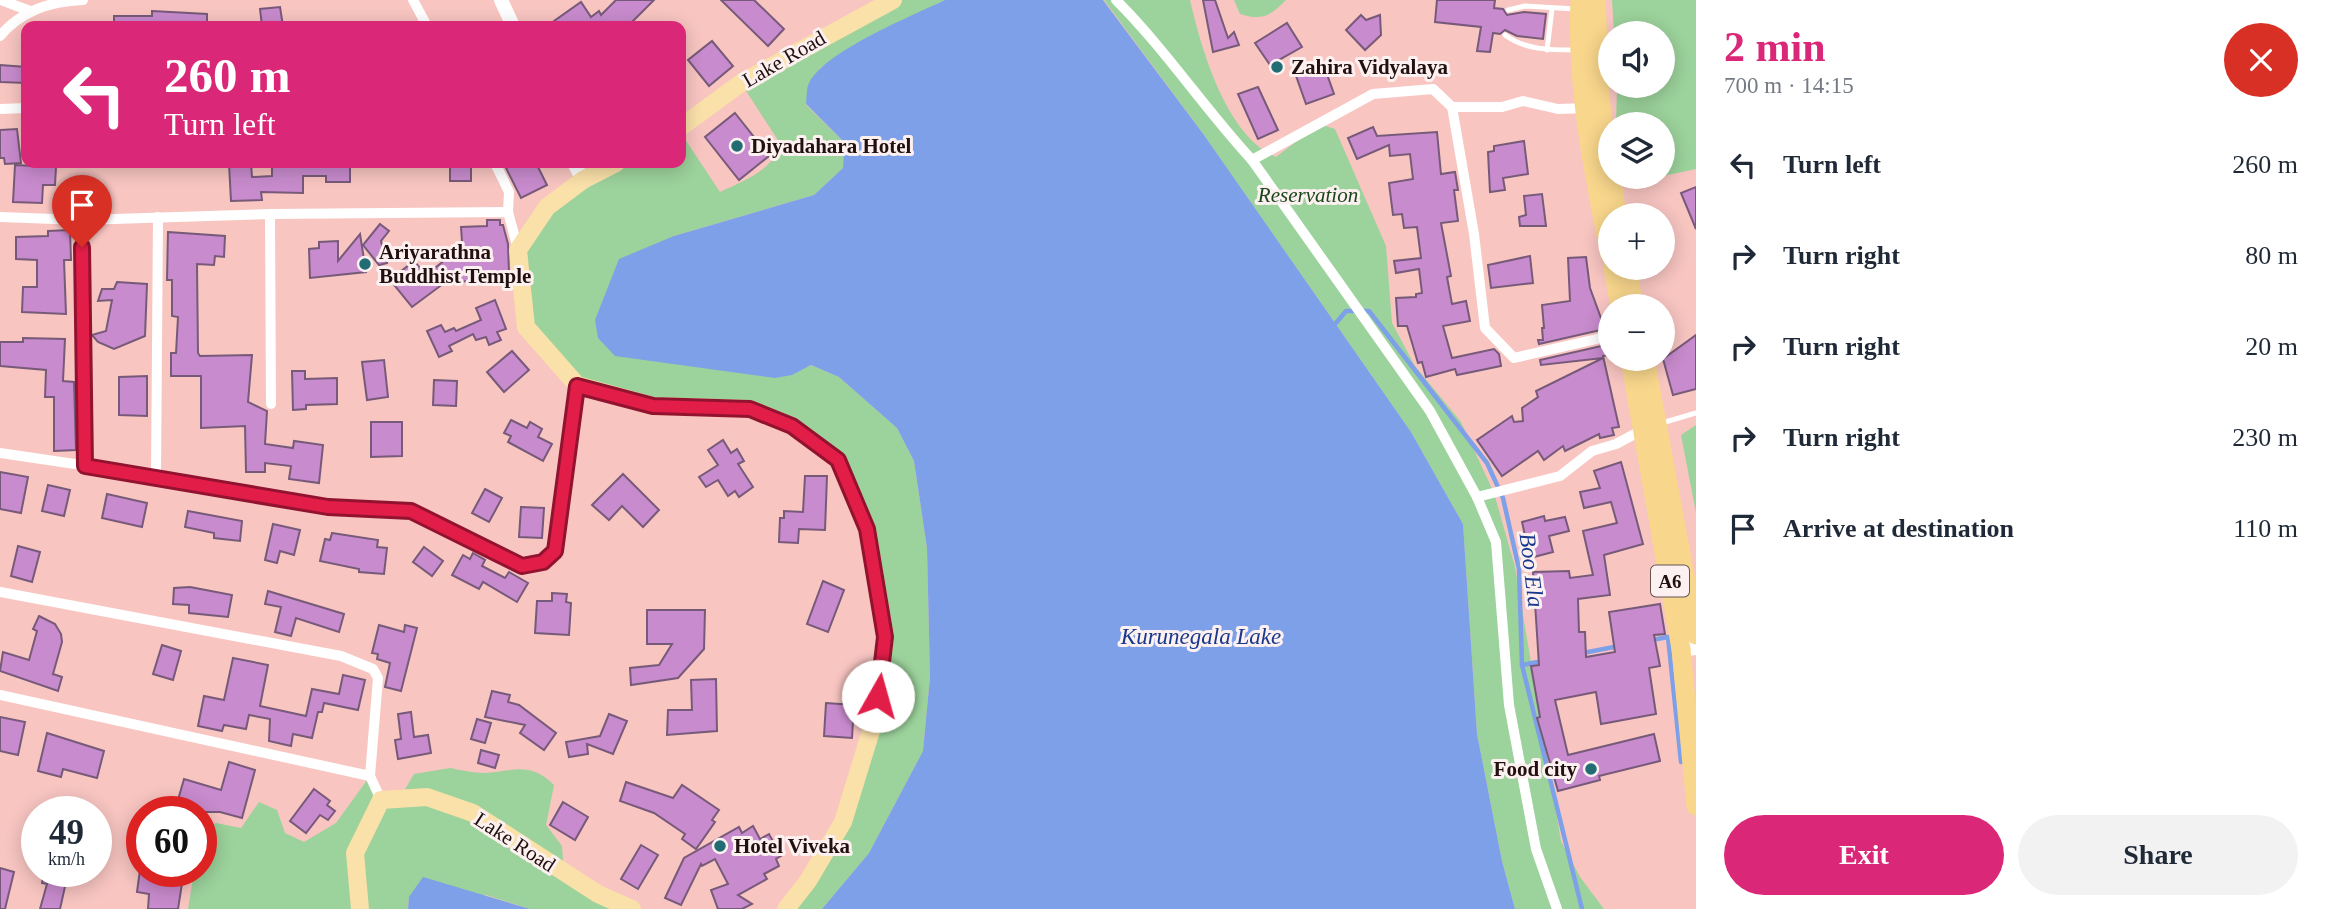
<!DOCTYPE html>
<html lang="en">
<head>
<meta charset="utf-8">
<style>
	:root { --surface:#fff; --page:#f2f2f3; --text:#1f2937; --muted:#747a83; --accent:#db2777 }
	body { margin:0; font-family:"Times New Roman",serif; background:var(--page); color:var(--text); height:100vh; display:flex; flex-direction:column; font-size:26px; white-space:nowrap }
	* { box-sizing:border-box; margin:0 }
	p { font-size:23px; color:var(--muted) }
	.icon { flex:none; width:38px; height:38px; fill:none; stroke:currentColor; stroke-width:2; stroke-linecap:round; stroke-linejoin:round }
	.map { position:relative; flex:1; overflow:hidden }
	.sheet { display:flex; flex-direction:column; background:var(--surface); width:630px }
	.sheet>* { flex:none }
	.top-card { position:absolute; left:21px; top:21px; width:665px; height:147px; border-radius:14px; box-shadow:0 4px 18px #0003; background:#db2777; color:#fff; overflow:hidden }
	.buttons { position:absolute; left:1598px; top:21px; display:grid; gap:14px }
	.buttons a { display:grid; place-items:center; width:77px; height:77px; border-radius:50%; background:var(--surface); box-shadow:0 4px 18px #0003; font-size:35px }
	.speed { position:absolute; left:21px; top:796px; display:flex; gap:14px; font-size:35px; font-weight:700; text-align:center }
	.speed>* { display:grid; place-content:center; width:91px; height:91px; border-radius:50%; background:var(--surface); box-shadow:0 4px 18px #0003; line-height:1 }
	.speed small { font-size:18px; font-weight:400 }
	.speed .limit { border:10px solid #d22; background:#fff; color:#111 }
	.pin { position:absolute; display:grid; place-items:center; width:60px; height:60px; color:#fff; margin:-72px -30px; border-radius:50% 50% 50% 0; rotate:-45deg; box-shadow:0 0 7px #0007 }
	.pin .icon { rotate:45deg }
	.me { position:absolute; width:77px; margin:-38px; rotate:7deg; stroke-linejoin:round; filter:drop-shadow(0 0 5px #0008) }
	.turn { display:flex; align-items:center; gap:24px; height:147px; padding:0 28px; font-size:32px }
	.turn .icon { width:91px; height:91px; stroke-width:2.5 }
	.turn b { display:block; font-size:49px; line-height:60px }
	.round { display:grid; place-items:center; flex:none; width:74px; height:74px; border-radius:37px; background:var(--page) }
	.headline { display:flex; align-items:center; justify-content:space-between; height:119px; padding:0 28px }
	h1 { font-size:42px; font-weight:700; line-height:52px; color:var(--accent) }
	.action { display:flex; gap:14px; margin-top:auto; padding:14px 28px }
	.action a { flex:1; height:80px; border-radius:42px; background:var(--accent); color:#fff; font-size:28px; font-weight:700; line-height:80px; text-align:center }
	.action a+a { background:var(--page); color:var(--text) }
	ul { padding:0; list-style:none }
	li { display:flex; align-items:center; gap:21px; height:91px; padding:0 28px }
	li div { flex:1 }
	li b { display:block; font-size:26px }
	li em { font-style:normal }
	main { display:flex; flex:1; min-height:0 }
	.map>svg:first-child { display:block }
</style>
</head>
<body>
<main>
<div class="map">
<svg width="1696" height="909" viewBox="0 0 1696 909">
	<rect width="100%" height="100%" fill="#f8c5c1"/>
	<!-- green -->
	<g fill="#9cd29b">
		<path d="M893 0H945L857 43 820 68 806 105 844 142 843 168 814 195 674 236 720 369C756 375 778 383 811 365L839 377 897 428 914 461 927 548 930 677 923 751 869 853 822 909H786L843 822 885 637 867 529 838 460 750 409 653 406 577 385 526 327 518 250 547 207 616 163H681V133L720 192C744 181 771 171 781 145L741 83Z"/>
		<path d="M1104 0H1190C1201 48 1226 136 1276 157L1319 124 1335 129 1386 246 1392 323 1415 366 1461 422 1494 493 1515 567 1561 841 1580 877 1604 909H1515L1502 861 1477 734 1463 524 1411 432 1204 135Z"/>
		<path d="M1234 0H1286C1270 16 1262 21 1240 14Z"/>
		<path d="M1612 0H1696V169L1663 176 1662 124H1616L1617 86H1662V33H1614Z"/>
		<path d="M1696 425V513L1681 435Z"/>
		<path d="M450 768C461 770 473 773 484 773 514 771 530 761 554 785L546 825 562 846 564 873 632 909H530L486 895 409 897 408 909H188L194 872H201V840L205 827 216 823 241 828 259 802 277 810 285 833 304 842 336 823 370 776 381 800 401 796 414 774Z"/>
	</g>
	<!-- water -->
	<g fill="#7da0e9">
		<path d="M945 0H1103L1204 135 1411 432 1463 524 1477 734 1502 861 1515 909H822L869 853 923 751 930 677 927 548 914 461 897 428 839 377 811 365 792 375 775 378 615 356 598 338 595 320 619 259 674 236 814 195 843 168 844 142 806 104C807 98 806 88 809 83 825 51 912 16 945 0Z"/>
		<path d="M423 877 530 909H408L409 897Z"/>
	</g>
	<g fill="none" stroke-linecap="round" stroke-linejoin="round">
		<!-- stream -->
		<g stroke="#7da0e9" stroke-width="4.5">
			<path d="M1336 323 1346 311H1369L1487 463 1503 498 1519 569 1522 665 1582 909"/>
			<path d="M1652 640 1668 637 1681 762"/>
			<path d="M1583 653 1619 646"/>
			<path d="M1522 665 1543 661"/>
		</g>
	</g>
	<!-- building -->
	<g fill="#c88bcd" stroke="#775a79" stroke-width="2">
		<path d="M616 0H654L628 26H547L581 2 591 17 599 11 601 15Z"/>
		<path d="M721 0H754L784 29 768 46Z"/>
		<path d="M1203 0H1215L1228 38 1234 32 1239 45 1213 52Z"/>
		<path d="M1437 0H1495L1494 8 1503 9 1507 15 1524 12 1546 14 1543 39 1517 36 1505 30 1500 34 1493 33 1490 52 1477 51 1481 27 1435 22Z"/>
		<path d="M280 7 283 26H262L260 9Z"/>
		<path d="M152 11 207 14V26H114V16H152Z"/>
		<path d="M1361 15 1366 20 1380 15 1381 35 1365 50 1346 30Z"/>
		<path d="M1287 23 1302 47 1270 65 1255 43Z"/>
		<path d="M712 41 733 66 709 86 688 60Z"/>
		<path d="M1323 63 1334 94 1306 104 1295 73Z"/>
		<path d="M0 65 26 67V83L0 82Z"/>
		<path d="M1258 87 1278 130 1258 139 1238 94Z"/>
		<path d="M735 113 769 156 739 180 705 137Z"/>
		<path d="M1373 127 1377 136 1437 132 1441 174 1455 172 1458 190H1454L1458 221 1441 223 1451 276 1447 277 1452 304 1466 301 1470 321 1443 326 1452 358 1494 349 1499 354 1501 366 1457 375 1455 369 1426 377 1422 362 1418 363 1407 326H1398L1396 298 1416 297V294L1422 293 1419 269 1396 273 1394 261 1421 258 1417 227 1404 228 1402 214 1393 215 1389 183 1413 179 1410 154 1390 156 1389 145 1357 159 1348 138Z"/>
		<path d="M17 129 21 163 5 164 4 158H0V130Z"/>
		<path d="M1524 141 1528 174 1503 178 1505 190 1490 192 1488 152 1494 151V146Z"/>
		<path d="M251 163 252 177 272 176V163H350V182H326V176H303V193L261 192 262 200 231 201 229 164Z"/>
		<path d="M517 163H536L547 185 521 198 506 168Z"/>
		<path d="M15 165 56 167 55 185H43L42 203 13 202Z"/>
		<path d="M450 165 471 166V181H450Z"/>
		<path d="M1696 187V229L1681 193Z"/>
		<path d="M1542 194 1546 226H1520L1519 217 1526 215 1524 196Z"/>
		<path d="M487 220H500V225H503L508 244 509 273 456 283 455 275 412 307 390 280 414 261 426 275 445 260 463 256 461 227 487 226Z"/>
		<path d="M380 224 389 231 381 241 387 263 379 265 363 245Z"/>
		<path d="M70 230 71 260H64L66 314 22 312 23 287H37V260L16 259V237L48 236V231Z"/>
		<path d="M168 232 225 236 224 257 215 256 214 265 197 264 198 353 200 356 252 355 248 402 267 411 265 444 293 448 294 441 323 445 319 483 289 479 291 466 265 463V472H246L245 426 201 428V376H171V353H176L178 317 172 316V280H167Z"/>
		<path d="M360 234 366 272 310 278 309 249 319 248V242L338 241V261Z"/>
		<path d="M1530 256 1533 283 1491 288 1488 265Z"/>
		<path d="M1586 257 1590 288 1605 329 1539 344 1538 340H1543L1542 328H1544L1542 305 1570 301 1568 258Z"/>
		<path d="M117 282 147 284 145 336 114 349 98 342 92 335 106 331 112 300 98 301 102 289H114Z"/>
		<path d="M495 300 506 329 497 332 501 340 489 345 486 337 476 340 473 334 449 346 452 351 439 357 427 331 441 325 445 332 454 328 456 331 481 320 476 308Z"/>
		<path d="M1696 335V389L1673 395 1663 359Z"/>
		<path d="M23 338 65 339 63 381 74 382 76 450 54 451V397H45L46 370 0 366V342H23Z"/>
		<path d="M1610 344V355L1603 356 1619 427 1612 428 1614 435 1600 438 1599 434 1565 451 1563 446 1544 460 1538 451 1502 476 1477 440 1512 416 1514 422 1523 421 1522 408 1538 397 1536 391 1603 358 1541 365 1540 360Z"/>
		<path d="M512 351 529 370 504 392 487 372Z"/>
		<path d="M384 360 388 397 367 400 362 362Z"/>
		<path d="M292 371H305V379L337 378V404L306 405V409L293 410Z"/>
		<path d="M147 376V416L119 415V377Z"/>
		<path d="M434 380 457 381 456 406 433 405Z"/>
		<path d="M511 420 527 428 530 422 542 429 538 437 552 444 543 461 508 442 511 436 504 433Z"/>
		<path d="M371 422H402V456L371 457Z"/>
		<path d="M723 440 731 453 737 449 744 461 738 464 753 487 739 497 735 491 728 496 718 480 706 487 699 477 718 465 708 450Z"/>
		<path d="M1621 462 1643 544 1604 555 1610 595 1578 599 1579 632H1585L1586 657 1615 652 1609 612 1660 604 1665 634 1654 635 1660 666 1649 668 1656 714 1601 724 1596 692 1555 700 1568 755 1654 734 1660 761 1599 776 1600 780 1558 791 1537 718 1540 717 1531 666 1539 665 1533 572 1569 571 1570 578 1593 575 1583 531 1617 523 1611 502 1584 508 1580 492 1600 488 1594 471Z"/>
		<path d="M0 472 28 477 21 513 0 509Z"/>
		<path d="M623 474 659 510 643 527 622 506 609 520 592 505Z"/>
		<path d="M805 476H827L825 530 799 529 798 543 779 542 780 518H784V511L803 512Z"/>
		<path d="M48 485 70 490 64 516 42 511Z"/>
		<path d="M485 489 502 498 489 522 472 513Z"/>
		<path d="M107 494 147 503 142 527 102 518Z"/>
		<path d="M521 507 544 508 542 538 519 537Z"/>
		<path d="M188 511 242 521 240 541 214 538V533L185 527Z"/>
		<path d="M1544 516 1545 521 1565 517 1569 531 1549 536 1553 552 1530 558 1522 522Z"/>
		<path d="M273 524 300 530 294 555 280 551 277 563 265 560Z"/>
		<path d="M332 533 378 540 377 547 387 548 384 574 359 572V569L320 561 325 539 330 540Z"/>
		<path d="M18 546 40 552 32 582 11 576Z"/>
		<path d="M424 547 443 561 432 576 413 562Z"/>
		<path d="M473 553 485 560 482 566 505 578 509 572 528 583 517 602 483 582 479 589 452 575 463 555 470 559Z"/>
		<path d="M823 581 844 590 828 632 807 624Z"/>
		<path d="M190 587 232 595 228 617 189 613V605L173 604 174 588Z"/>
		<path d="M268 591 344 614 339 632 296 618 291 636 275 632 281 607 265 604Z"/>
		<path d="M552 593 567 594 566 602 571 603 569 635 535 633 537 601H552Z"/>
		<path d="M647 610H705L704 649 678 678 631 685 630 668 659 665 672 644H647Z"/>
		<path d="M39 616 55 624 61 634 62 642 53 674 62 677 58 691 0 671 3 652 29 660 37 631 33 629Z"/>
		<path d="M379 625 404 632 405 625 417 628 401 691 385 687 390 663 377 659 378 654 372 653Z"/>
		<path d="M162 645 181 651 173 680 153 674Z"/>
		<path d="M233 658 268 665 260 706 306 716 312 689 339 694 343 675 365 680 358 710 324 703 322 712H318L312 738 293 734 291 746 269 741 270 719 249 715 246 729 224 725 222 731 198 726 204 696 224 700Z"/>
		<path d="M716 679 717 731 667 735 668 710H692L691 680Z"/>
		<path d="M492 691 510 695 508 702 519 705 556 733 544 750 520 733 525 725 485 717Z"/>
		<path d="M826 703 854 705 852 738 824 736Z"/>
		<path d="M411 712 414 737 428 735 431 753 398 759 395 740 401 739 398 714Z"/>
		<path d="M609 714 627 721 613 754 587 744 588 754 569 757 566 742 600 736Z"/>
		<path d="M0 717 25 722 18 755 0 751Z"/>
		<path d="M477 719 491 723 485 743 471 739Z"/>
		<path d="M47 733 104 751 97 778 63 769 61 777 38 771Z"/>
		<path d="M481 750 499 755 495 768 478 763Z"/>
		<path d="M229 762 255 770 242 818 220 812H180L181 808 176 807 184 779 221 790Z"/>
		<path d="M626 782 673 798 682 785 719 810 712 820 715 822 696 849 682 839 685 834 654 813 620 801Z"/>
		<path d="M314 789 330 801 327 805 335 811 328 820 320 815 306 833 290 821Z"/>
		<path d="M563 802 588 817 575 840 550 825Z"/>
		<path d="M753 826 760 839 769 834 781 856 776 859 779 866 764 874 767 879 738 895 752 904 742 909H718L711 890 728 884 715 859 702 866 701 864 681 905 665 898 684 858 739 827 742 833Z"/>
		<path d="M641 845 658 855 638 889 621 879Z"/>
		<path d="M0 868 14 872 5 909H0Z"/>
		<path d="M140 870 183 877 178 909H148L149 894 137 892Z"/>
		<path d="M44 872 68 873 60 909H40L47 884 42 883Z"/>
	</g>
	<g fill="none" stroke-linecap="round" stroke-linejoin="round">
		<!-- service -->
		<g stroke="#fff" stroke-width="5">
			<path d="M1508 10 1525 6 1576 9"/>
			<path d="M1505 35C1525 50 1550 50 1575 50"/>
			<path d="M1547 50 1552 9"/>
			<path d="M1662 423 1696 413"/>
		</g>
		<!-- minor -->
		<g stroke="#fff" stroke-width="10">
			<path d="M1 0 30 11"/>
			<path d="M413 0 427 26"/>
			<path d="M1116 0C1166 50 1204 108 1252 160L1430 411 1477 497 1496 542 1509 705 1536 849 1557 909"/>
			<path d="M0 36C21 11 51 1 83 0"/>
			<path d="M1452 107 1474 234 1485 328 1514 358 1610 336"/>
			<path d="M0 109 26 108"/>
			<path d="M1252 160 1373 94 1433 89 1452 107H1502L1523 101 1558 109 1587 108"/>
			<path d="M495 163 509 192 508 212"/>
			<path d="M270 214 271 404"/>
			<path d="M0 217 82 220 270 214 508 212 518 249"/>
			<path d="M82 220 85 466"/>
			<path d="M0 453 156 476 328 507 411 511 522 566 543 562 555 551 577 385"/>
			<path d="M156 476 158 217"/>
			<path d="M1477 497 1560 476 1592 451 1616 444 1646 428"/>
			<path d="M0 592 341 656 373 669 378 678 370 776"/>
			<path d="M0 695 370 776 381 800"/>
		</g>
		<!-- tertiary -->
		<g stroke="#fff" stroke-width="14">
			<path d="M501 0 513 26"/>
			<path d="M574 163 583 180"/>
		</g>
		<!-- secondary -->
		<path stroke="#fff" stroke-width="16" d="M1681 649 1696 647"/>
		<!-- primary -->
		<g stroke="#fae0a9" stroke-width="18">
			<path d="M681 127 741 83 893 0"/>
			<path d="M616 163 583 180 547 207 518 250 526 327 577 385 653 406 750 409 792 426 838 460 867 529 885 637 875 718 843 822 808 881 786 909"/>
			<path d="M360 909 355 853 381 800 427 797 473 813 598 894 632 909"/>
		</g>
		<!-- trunk -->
		<g stroke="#f8d68c" stroke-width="19">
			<path d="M1580 0C1576 86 1593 171 1610 255"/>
			<path d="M1596 0 1601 106 1617 215"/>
			<path d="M1613 268 1620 306"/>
			<path d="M1627 268 1634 306"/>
			<path d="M1630 359 1681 649 1696 806"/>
			<path d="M1645 359 1696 635"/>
		</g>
	</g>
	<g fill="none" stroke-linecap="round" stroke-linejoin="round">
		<defs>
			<path id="route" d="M82 247 85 466 328 507 411 511 522 566 543 562 555 551 577 386 653 406 750 409 792 426 838 460 867 529 885 637 878 696"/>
		</defs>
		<!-- route casing -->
		<use href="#route" stroke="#92132f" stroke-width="18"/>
		<!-- route -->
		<use href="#route" stroke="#e11d48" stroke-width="12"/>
	</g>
	<!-- markers -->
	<g fill="#226d74" stroke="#fcf1f0" stroke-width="2.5">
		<circle cx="1277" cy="67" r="7"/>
		<circle cx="737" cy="146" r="7"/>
		<circle cx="365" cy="264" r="7"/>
		<circle cx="1591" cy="769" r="7"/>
		<circle cx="720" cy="846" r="7"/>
	</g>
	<g text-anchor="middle" stroke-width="6" stroke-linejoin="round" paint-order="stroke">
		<!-- shield labels -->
		<rect fill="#fcf1f0" stroke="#635452" stroke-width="2" x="1651" y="565.5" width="38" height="31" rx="5"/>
		<g font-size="19" font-weight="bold" fill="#21100f">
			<text x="1670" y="588">A6</text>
		</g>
		<!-- street labels -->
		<g font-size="21" fill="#21100f" stroke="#fcf1f0">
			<text transform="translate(784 59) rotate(-30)" y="7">Lake Road</text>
			<text transform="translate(515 842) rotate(33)" y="7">Lake Road</text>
		</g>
		<!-- poi labels -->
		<g font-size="21" font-weight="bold" fill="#21100f" stroke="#fcf1f0" text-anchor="start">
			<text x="1291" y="74">Zahira Vidyalaya</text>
			<text x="751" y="153">Diyadahara Hotel</text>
			<text x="379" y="259">Ariyarathna<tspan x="379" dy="24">Buddhist Temple</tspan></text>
			<text x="1577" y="776" text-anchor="end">Food city</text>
			<text x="734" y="853">Hotel Viveka</text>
		</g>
		<!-- park labels -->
		<g font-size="21" font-style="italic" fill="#18451a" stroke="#fcf1f0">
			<text x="1308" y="202">Reservation</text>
		</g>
		<!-- water labels -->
		<g font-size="23" font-style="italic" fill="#17388c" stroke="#fcf1f0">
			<text transform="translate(1532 570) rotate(83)" y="8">Boo Ela</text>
			<text x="1201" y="644">Kurunegala Lake</text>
		</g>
	</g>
</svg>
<div class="buttons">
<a><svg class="icon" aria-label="sound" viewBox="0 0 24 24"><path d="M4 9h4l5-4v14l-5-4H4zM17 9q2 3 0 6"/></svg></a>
<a><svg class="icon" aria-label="layers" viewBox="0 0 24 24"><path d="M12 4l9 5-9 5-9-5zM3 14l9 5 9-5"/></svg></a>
<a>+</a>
<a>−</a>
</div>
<div class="speed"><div>49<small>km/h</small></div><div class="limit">60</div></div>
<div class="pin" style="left:82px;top:247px;background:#d93025"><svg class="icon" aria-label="arrive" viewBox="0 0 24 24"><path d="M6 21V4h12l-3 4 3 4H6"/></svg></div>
<svg class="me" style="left:878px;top:696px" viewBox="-20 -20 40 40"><circle r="19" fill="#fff"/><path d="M0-13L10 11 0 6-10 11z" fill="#e11d48"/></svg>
<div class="top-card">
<div class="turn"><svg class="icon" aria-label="left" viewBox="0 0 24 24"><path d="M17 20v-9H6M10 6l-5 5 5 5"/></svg><div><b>260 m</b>Turn left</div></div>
</div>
</div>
<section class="sheet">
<div class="headline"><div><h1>2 min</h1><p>700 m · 14:15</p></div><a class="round" style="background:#d93025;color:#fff"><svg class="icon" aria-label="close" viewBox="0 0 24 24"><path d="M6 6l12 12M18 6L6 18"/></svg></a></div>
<ul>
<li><svg class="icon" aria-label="left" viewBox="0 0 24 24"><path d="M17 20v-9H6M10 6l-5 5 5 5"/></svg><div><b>Turn left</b></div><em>260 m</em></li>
<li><svg class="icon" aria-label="right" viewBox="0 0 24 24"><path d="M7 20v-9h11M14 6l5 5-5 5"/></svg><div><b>Turn right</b></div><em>80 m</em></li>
<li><svg class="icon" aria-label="right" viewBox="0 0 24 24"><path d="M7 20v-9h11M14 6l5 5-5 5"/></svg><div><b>Turn right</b></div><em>20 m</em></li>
<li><svg class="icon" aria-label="right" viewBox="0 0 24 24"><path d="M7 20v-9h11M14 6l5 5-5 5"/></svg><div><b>Turn right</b></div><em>230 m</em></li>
<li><svg class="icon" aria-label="arrive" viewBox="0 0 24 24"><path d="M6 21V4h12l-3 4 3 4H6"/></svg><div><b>Arrive at destination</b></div><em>110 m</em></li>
</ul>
<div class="action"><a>Exit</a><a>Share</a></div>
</section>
</main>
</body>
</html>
